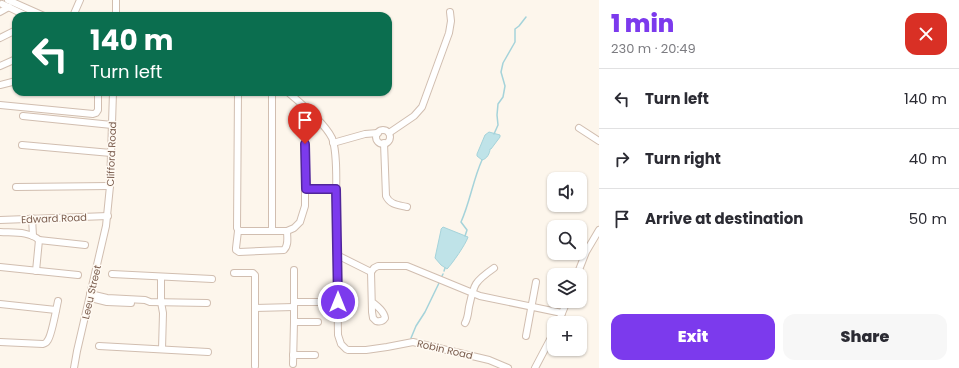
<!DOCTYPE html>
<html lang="en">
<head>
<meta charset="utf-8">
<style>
	:root { --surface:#fff; --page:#f7f7f7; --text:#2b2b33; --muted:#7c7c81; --line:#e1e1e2; --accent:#7c3aed }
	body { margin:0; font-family:Poppins,sans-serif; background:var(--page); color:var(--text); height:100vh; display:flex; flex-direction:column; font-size:15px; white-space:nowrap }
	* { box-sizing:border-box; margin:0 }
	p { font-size:13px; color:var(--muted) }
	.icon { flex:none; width:22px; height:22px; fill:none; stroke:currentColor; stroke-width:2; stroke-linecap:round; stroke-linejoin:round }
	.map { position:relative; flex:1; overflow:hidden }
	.sheet { display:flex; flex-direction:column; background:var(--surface); width:360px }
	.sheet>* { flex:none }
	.banner { position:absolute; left:12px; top:12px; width:380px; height:84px; border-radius:12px; box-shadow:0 1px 3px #0004; background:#0b6e4f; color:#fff; overflow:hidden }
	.fabs { position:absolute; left:547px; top:172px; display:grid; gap:8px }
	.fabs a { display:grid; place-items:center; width:40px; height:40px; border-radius:8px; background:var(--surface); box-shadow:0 1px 3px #0004; font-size:20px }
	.pin { position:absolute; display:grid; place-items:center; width:34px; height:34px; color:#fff; margin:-41px -17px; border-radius:50% 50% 50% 0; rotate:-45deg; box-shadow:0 0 4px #0007 }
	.pin .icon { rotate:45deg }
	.me { position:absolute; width:44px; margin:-22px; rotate:0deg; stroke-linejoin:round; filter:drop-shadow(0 0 3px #0008) }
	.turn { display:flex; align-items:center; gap:14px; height:84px; padding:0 12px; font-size:18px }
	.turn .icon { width:52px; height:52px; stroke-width:2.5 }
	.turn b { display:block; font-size:28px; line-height:34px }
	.round { display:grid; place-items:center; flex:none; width:42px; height:42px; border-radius:12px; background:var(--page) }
	.headline { display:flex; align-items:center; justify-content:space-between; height:68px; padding:0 12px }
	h1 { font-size:24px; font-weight:800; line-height:30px; color:var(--accent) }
	.action { display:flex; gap:8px; margin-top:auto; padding:8px 12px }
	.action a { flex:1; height:46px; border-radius:12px; background:var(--accent); color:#fff; font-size:16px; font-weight:800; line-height:46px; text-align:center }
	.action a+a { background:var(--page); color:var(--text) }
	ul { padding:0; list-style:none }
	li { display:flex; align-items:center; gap:12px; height:60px; padding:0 12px; border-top:1px solid var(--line) }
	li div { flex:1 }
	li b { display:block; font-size:15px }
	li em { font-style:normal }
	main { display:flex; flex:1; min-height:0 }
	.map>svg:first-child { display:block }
</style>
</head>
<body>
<main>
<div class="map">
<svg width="599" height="368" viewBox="0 0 599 368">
	<rect width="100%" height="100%" fill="#fdf6ec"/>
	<!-- water -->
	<g fill="#bfe3e8" stroke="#a5d3da">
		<path d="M489 132 500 135V137L491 149H490C490 153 487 159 482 160L477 156V154L485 135Z"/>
		<path d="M443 227 468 237C466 244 452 264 447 269L441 265 435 258 441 230V229Z"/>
	</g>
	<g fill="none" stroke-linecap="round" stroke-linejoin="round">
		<!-- stream -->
		<g stroke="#a5d3da" stroke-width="1.5">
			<path d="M494 134 498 125 497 115 498 104 503 97 505 86 501 72 503 63 515 42V29L519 26 526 17"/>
			<path d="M465 236 467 230 461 222C470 202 473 180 482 160"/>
			<path d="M444 271 445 268"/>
			<path d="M441 278 443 274"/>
			<path d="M411 338 416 326 425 312 440 281"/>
		</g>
		<defs>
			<g id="street">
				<path d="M8 0 44 16"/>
				<path d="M2 4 27 16"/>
				<path d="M0 12 9 7"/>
				<path d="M73 16 80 0"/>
				<path d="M116 16V0"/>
				<path d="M0 38 16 30"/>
				<path d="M0 66 16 59"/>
				<path d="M0 85 16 81"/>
				<path d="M238 92 237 228 239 231H287L294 228 300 222 305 206V129"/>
				<path d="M288 92C301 104 324 122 332 138 338 153 336 188 336 205 337 248 337 292 338 335L341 344 346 349 348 350H366L387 347 413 342 489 360 508 368"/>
				<path d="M272 93V230"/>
				<path d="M0 105 93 114 96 113 98 110V92"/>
				<path d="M23 116 112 125"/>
				<path d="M579 128 599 141"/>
				<circle cx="383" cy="137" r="7"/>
				<path d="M389 133 414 116 422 107 449 33 451 21 450 12"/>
				<path d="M333 143 365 134 378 133"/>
				<path d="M384 143 386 196C390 205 399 205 407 207"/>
				<path d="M22 145 111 153"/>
				<path d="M16 187 110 186"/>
				<path d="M306 189H336"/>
				<path d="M32 218 33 236"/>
				<path d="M0 220 108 216"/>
				<path d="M238 231 236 248V250L239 252 284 250C289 245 287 237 287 231"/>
				<path d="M0 232C12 233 29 231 39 240L85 245"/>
				<path d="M337 255 371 272"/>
				<path d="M0 267 78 275"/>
				<path d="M36 271 39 240"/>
				<path d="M234 273H253L255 275V366"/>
				<path d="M112 274 212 279"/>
				<path d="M577 275 586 252 599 230"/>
				<path d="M161 277V302L163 313 162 349"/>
				<path d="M90 294 107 298 145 300 150 302 207 303"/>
				<path d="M91 298 107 302 131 303"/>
				<path d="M294 302H338"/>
				<path d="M372 302C377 306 384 311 385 318 383 321 380 322 376 321L373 318 372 312 371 272 374 268 378 266H407L480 296 562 313"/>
				<path d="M0 304 56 310"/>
				<path d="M255 308 294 307"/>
				<path d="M294 322H318"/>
				<path d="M465 323C468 318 468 313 469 307 474 284 474 282 494 268"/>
				<path d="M558 323 567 301"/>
				<path d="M526 336 536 282"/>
				<path d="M0 342 43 344C46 343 46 343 48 340 52 334 56 310 58 301"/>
				<path d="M99 346 208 352"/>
				<path d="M293 355H315"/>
				<path d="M293 364 294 322V270"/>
				<path d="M74 368 77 351 106 226 110 186 113 92"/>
				<path d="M535 368 554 332"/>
			</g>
		</defs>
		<!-- street casing -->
		<use href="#street" stroke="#d1beb0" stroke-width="8"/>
		<!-- street -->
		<use href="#street" stroke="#fff" stroke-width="6"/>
	</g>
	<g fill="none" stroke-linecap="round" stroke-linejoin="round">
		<defs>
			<path id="route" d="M305 144 306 189H336L338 302"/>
		</defs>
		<!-- route casing -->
		<use href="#route" stroke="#51269a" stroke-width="10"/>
		<!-- route -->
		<use href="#route" stroke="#7c3aed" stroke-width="7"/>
	</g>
	<g text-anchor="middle" stroke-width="3" stroke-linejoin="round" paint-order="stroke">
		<!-- street labels -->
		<g font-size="10" fill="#7a5c4d" stroke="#fffaf3">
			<text transform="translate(111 154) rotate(-88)" y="4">Clifford Road</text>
			<text transform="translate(54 218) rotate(-2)" y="4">Edward Road</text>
			<text transform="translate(91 292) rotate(-77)" y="4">Leeu Street</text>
			<text transform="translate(445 349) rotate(13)" y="4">Robin Road</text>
		</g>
	</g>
</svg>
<div class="fabs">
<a><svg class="icon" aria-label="sound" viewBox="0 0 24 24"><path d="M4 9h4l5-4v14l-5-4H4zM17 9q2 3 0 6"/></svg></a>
<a><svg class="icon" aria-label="search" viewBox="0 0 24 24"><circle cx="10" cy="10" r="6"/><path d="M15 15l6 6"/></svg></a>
<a><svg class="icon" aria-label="layers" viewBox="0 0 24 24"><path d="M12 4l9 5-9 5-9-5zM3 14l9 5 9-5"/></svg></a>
<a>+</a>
</div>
<div class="pin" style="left:305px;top:144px;background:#d93025"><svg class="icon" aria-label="arrive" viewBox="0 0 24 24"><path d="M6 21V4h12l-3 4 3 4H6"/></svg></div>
<svg class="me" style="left:338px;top:302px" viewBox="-20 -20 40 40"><circle r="17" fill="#7c3aed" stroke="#fff" stroke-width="3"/><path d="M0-11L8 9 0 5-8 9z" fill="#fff"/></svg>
<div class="banner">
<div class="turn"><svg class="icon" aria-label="left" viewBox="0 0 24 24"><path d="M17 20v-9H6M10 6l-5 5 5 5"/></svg><div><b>140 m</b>Turn left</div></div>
</div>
</div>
<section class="sheet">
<div class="headline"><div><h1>1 min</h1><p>230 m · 20:49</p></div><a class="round" style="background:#d93025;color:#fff"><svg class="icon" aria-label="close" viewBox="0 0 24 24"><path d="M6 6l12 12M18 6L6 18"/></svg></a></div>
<ul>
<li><svg class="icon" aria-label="left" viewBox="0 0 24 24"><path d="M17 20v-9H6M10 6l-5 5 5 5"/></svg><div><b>Turn left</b></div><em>140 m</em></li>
<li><svg class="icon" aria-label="right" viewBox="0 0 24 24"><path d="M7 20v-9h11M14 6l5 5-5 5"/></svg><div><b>Turn right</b></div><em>40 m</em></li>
<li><svg class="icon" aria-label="arrive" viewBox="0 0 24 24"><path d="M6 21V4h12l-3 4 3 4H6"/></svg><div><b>Arrive at destination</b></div><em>50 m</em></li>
</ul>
<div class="action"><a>Exit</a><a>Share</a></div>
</section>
</main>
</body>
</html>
